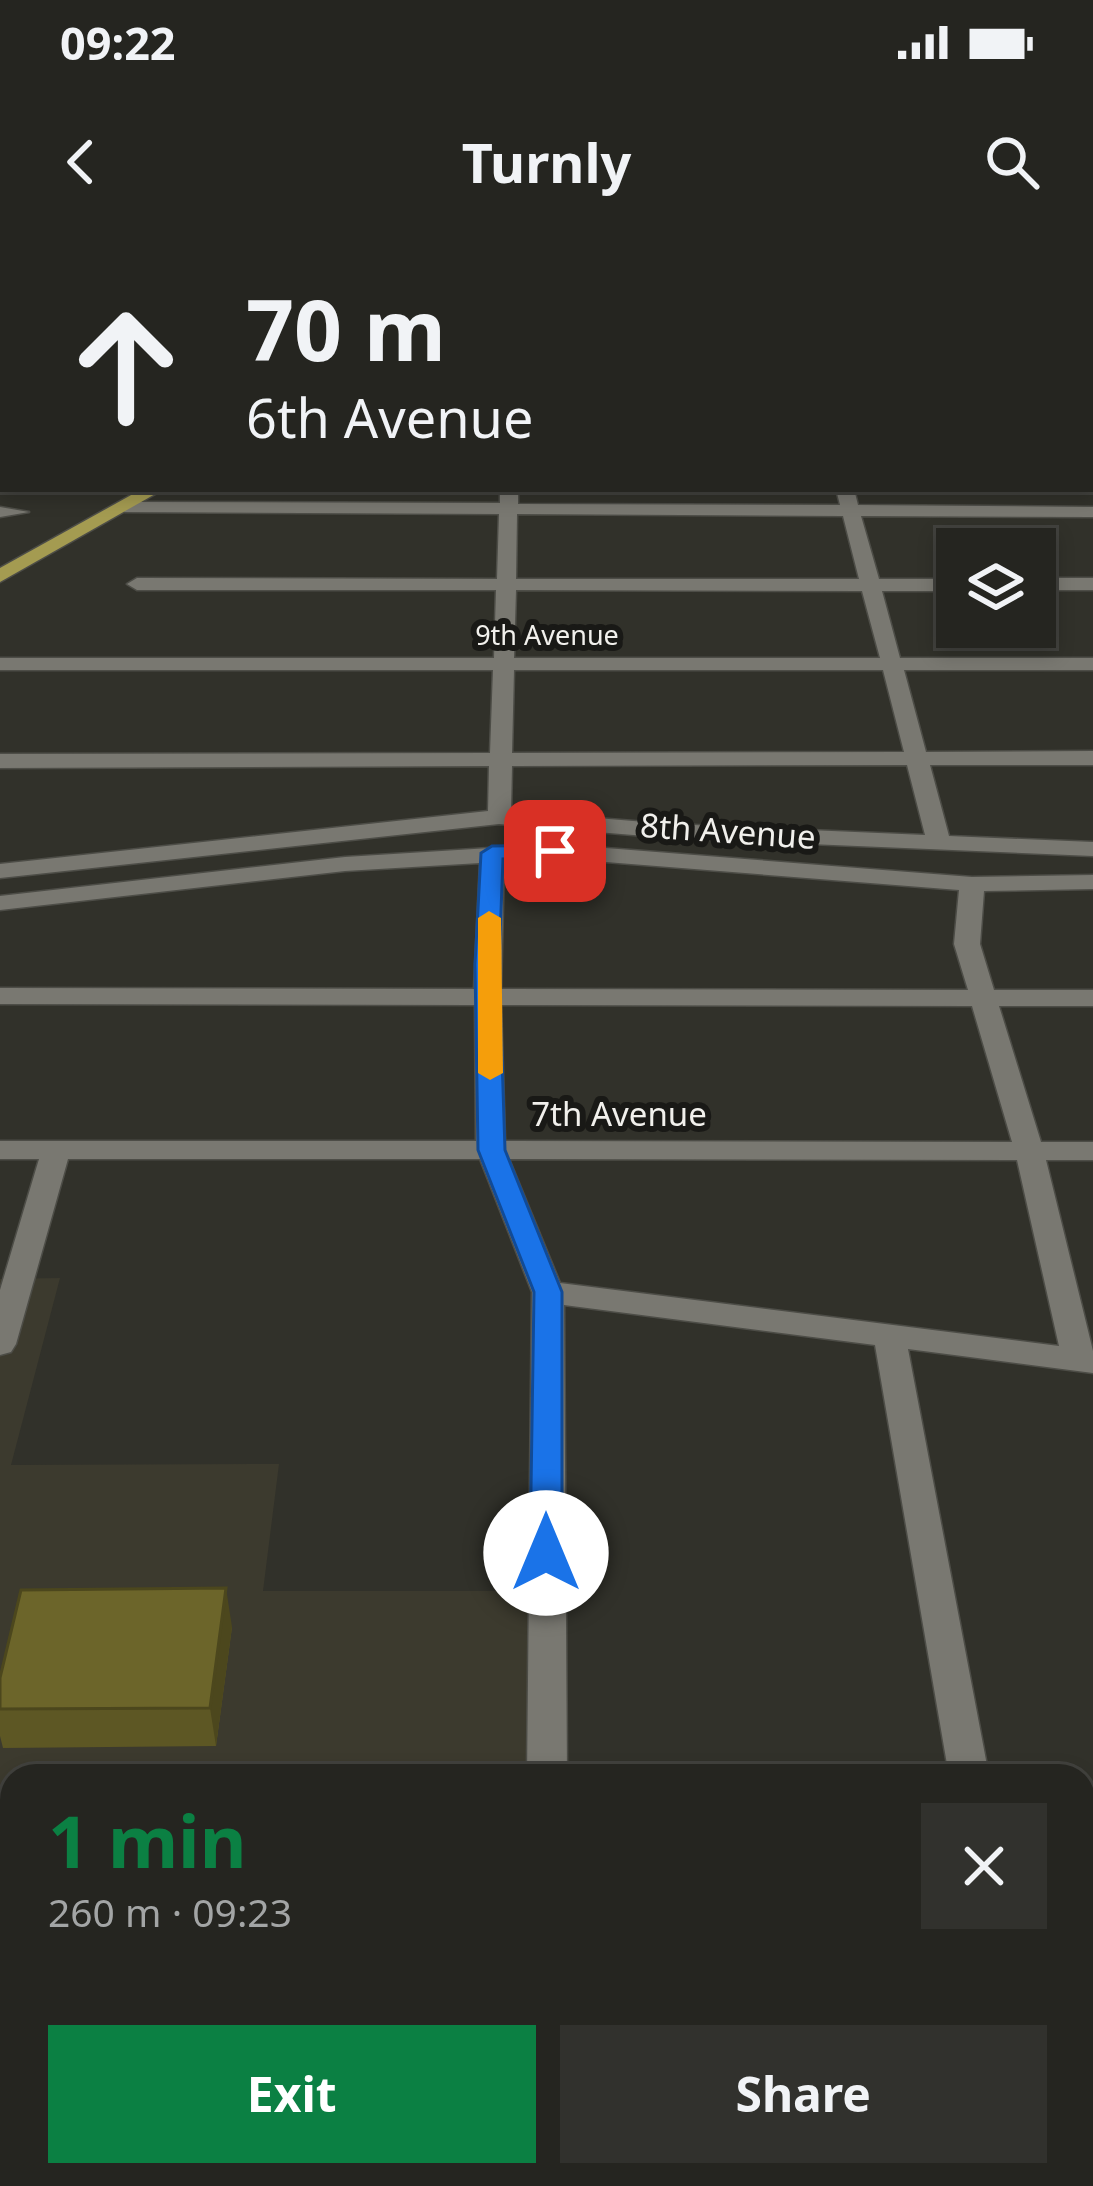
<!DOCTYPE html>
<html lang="en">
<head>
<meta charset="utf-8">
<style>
	:root { --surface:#252520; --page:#31312d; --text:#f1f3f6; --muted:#a3a5a5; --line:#42423e; --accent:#0b8043 }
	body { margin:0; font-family:"Noto Sans",sans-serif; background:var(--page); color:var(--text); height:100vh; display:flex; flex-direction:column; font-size:45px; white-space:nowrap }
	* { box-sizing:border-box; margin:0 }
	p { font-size:39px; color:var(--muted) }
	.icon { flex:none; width:66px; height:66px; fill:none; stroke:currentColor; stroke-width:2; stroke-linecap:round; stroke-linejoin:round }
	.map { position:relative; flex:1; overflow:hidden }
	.drawer { position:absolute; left:0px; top:1524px; width:1095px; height:423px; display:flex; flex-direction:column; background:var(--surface); border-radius:36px 36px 0 0; box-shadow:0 6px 18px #0003,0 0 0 3px var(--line) }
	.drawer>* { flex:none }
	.hud { position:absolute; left:0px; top:0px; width:1095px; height:252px; box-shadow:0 6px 18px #0003,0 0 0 3px var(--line); background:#252520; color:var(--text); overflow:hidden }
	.fabs { position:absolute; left:936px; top:288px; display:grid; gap:24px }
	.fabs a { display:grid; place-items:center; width:120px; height:120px; border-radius:0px; background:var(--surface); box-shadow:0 6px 18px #0003,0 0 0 3px var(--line); font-size:60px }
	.pin { position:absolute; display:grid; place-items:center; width:102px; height:102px; color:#fff; margin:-51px; border-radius:24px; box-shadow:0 6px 18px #0006 }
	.me { position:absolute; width:132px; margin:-66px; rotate:0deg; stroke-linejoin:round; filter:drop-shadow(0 0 9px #0008) }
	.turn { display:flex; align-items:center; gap:42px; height:252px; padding:0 48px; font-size:54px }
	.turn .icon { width:156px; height:156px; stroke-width:2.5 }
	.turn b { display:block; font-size:84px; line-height:102px }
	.round { display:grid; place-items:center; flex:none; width:126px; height:126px; border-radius:0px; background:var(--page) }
	.headline { display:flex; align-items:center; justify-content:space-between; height:204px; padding:0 48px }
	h1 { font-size:72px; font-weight:700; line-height:90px; color:var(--accent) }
	.cta { display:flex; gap:24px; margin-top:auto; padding:24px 48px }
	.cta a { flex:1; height:138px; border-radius:0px; background:var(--accent); color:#fff; font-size:48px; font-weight:700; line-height:138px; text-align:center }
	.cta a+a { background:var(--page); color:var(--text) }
	.status { display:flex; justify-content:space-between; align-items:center; height:84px; padding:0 60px; background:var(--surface); direction:ltr }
	.status svg { height:33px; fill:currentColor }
	header { display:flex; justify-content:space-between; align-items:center; height:156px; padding:0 48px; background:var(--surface); font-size:54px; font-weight:700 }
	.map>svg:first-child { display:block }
</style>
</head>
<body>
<div class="status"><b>09:22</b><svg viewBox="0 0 49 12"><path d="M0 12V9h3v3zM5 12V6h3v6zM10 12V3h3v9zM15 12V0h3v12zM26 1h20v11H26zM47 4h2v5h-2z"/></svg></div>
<header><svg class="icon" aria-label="back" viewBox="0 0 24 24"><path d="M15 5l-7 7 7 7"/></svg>Turnly<svg class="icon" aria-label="search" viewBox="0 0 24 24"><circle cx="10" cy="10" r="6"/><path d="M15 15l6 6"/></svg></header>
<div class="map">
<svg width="1093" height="1946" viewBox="0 0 1093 1946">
	<rect width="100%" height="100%" fill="#31312a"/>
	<!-- built -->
	<path fill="#3c3a2e" d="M60 1038 11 1225 279 1224 263 1351H542L545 1536H12V1935H1083L1093 1946H0V1039Z"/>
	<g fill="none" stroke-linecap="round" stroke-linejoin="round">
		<defs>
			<g id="minor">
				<path d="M23 0H37L21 3Z"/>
				<path d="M157 0H171L155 3Z"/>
				<rect x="512" y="0" width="14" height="3"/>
				<path d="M767 0H781L782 3H768Z"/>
				<path d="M1019 0H1033L1035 3H1021Z"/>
				<path d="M0 36H3L0 49Z"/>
				<rect x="1092" y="40" width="1" height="8"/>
				<path d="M1092 106 1093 107V117L1092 116Z"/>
				<rect x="0" y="205" width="3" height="10"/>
				<rect x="1092" y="205" width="1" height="10"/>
				<path d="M500 249H518V264L840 265 836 249H854L858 265 1093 267V277L861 276 879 339H957V351H882L900 418H1093V430H904L926 512 1093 511V525H930L949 596 1093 602V616L670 598 499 584 0 638V624L488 571 489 526 0 528V514L490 513 493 430H0V418H494L496 350H137L127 344 137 338 497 339 499 274 125 272 116 267 125 262 500 263ZM517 274 843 276 859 339H516ZM516 350 862 351 880 418H514ZM514 430H883L904 512 512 513ZM907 525 925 595 670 584 511 571 512 526Z"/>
				<path d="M0 267 29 272 0 277Z"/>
				<rect x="1035" y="338" width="58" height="12"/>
				<path d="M555 604 972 637 1093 635V649L984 651 980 704 994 750H1093V766H999L1041 902H1093V920H1046L1093 1111V1133L908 1109 989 1536H949L875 1105 564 1065 567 1536H527L532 1052 480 919H68L16 1104 11 1112 0 1115V1050L39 919H0V901H476L475 765 0 764V748L474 749 480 623 345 631 0 670V656L345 617ZM555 618 959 650 954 704 968 750 501 749 504 621ZM501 765 972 766 1012 902 505 901ZM509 919 1017 920 1059 1106 560 1043Z"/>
				<path d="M0 1571 12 1573V1607L0 1605Z"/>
				<path d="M1083 1898 1093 1902V1946L1066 1935H1083Z"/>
				<rect x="521" y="1935" width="46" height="11"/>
				<path d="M1017 1935H1063L1065 1946H1019Z"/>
			</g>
			<g id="major">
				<path d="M253 0H267L252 3Z"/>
				<rect x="0" y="151" width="3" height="10"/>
				<rect x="1092" y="151" width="1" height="10"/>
				<path d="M142 249H164L0 342V328Z"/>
			</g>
		</defs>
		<!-- minor casing -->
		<use href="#minor" stroke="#4d4d47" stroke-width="3"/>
		<!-- major casing -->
		<use href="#major" stroke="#4d4d47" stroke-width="3"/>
		<!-- minor -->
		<use href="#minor" fill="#797871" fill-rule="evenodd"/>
		<!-- major -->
		<use href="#major" fill="#a49b51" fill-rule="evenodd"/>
	</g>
	<!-- wall -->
	<path fill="#5d5724" d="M232 1387 216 1506 3 1508 0 1496V1438Z"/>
	<!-- shaded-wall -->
	<path fill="#4c471d" d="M226 1348 232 1387 216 1506 210 1468Z"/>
	<!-- building -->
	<path fill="#6c652a" stroke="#4c471d" stroke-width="3" d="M226 1348 210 1468 0 1469V1438L21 1350Z"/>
	<!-- route -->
	<path fill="#1a73e8" stroke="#114b97" stroke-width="3" d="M555 605 566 611 562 616 503 619 499 724 505 910 562 1052V1313L546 1326 530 1313 534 1052 478 910 475 724 481 613 492 606Z"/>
	<!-- slow -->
	<path fill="#f59e0b" d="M489 671 501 678 503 833 490 840 478 833V678Z"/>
	<g text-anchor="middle" stroke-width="12" stroke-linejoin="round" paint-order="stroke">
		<!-- far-street labels -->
		<g font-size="27" fill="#f1f0ec" stroke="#191916">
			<text x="547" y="405">9th Avenue</text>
		</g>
		<!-- street labels -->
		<g font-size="33" fill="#f1f0ec" stroke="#191916">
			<text transform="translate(728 591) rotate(4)" y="12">8th Avenue</text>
			<text x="619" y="886">7th Avenue</text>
		</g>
	</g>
</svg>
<div class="fabs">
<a><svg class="icon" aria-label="layers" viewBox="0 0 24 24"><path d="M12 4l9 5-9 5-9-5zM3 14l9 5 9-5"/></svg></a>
</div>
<div class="pin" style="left:555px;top:611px;background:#d93025"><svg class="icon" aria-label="arrive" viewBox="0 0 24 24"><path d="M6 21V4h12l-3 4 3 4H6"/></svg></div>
<svg class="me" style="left:546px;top:1313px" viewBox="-20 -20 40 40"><circle r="19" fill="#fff"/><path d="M0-13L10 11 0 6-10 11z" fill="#1a73e8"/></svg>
<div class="hud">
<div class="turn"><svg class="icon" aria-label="ahead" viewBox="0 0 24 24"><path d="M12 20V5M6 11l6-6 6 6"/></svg><div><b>70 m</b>6th Avenue</div></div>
</div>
<section class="drawer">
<div class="headline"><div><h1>1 min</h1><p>260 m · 09:23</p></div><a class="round"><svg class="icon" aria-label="close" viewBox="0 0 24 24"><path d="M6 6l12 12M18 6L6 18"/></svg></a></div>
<div class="cta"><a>Exit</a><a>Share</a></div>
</section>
</div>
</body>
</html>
